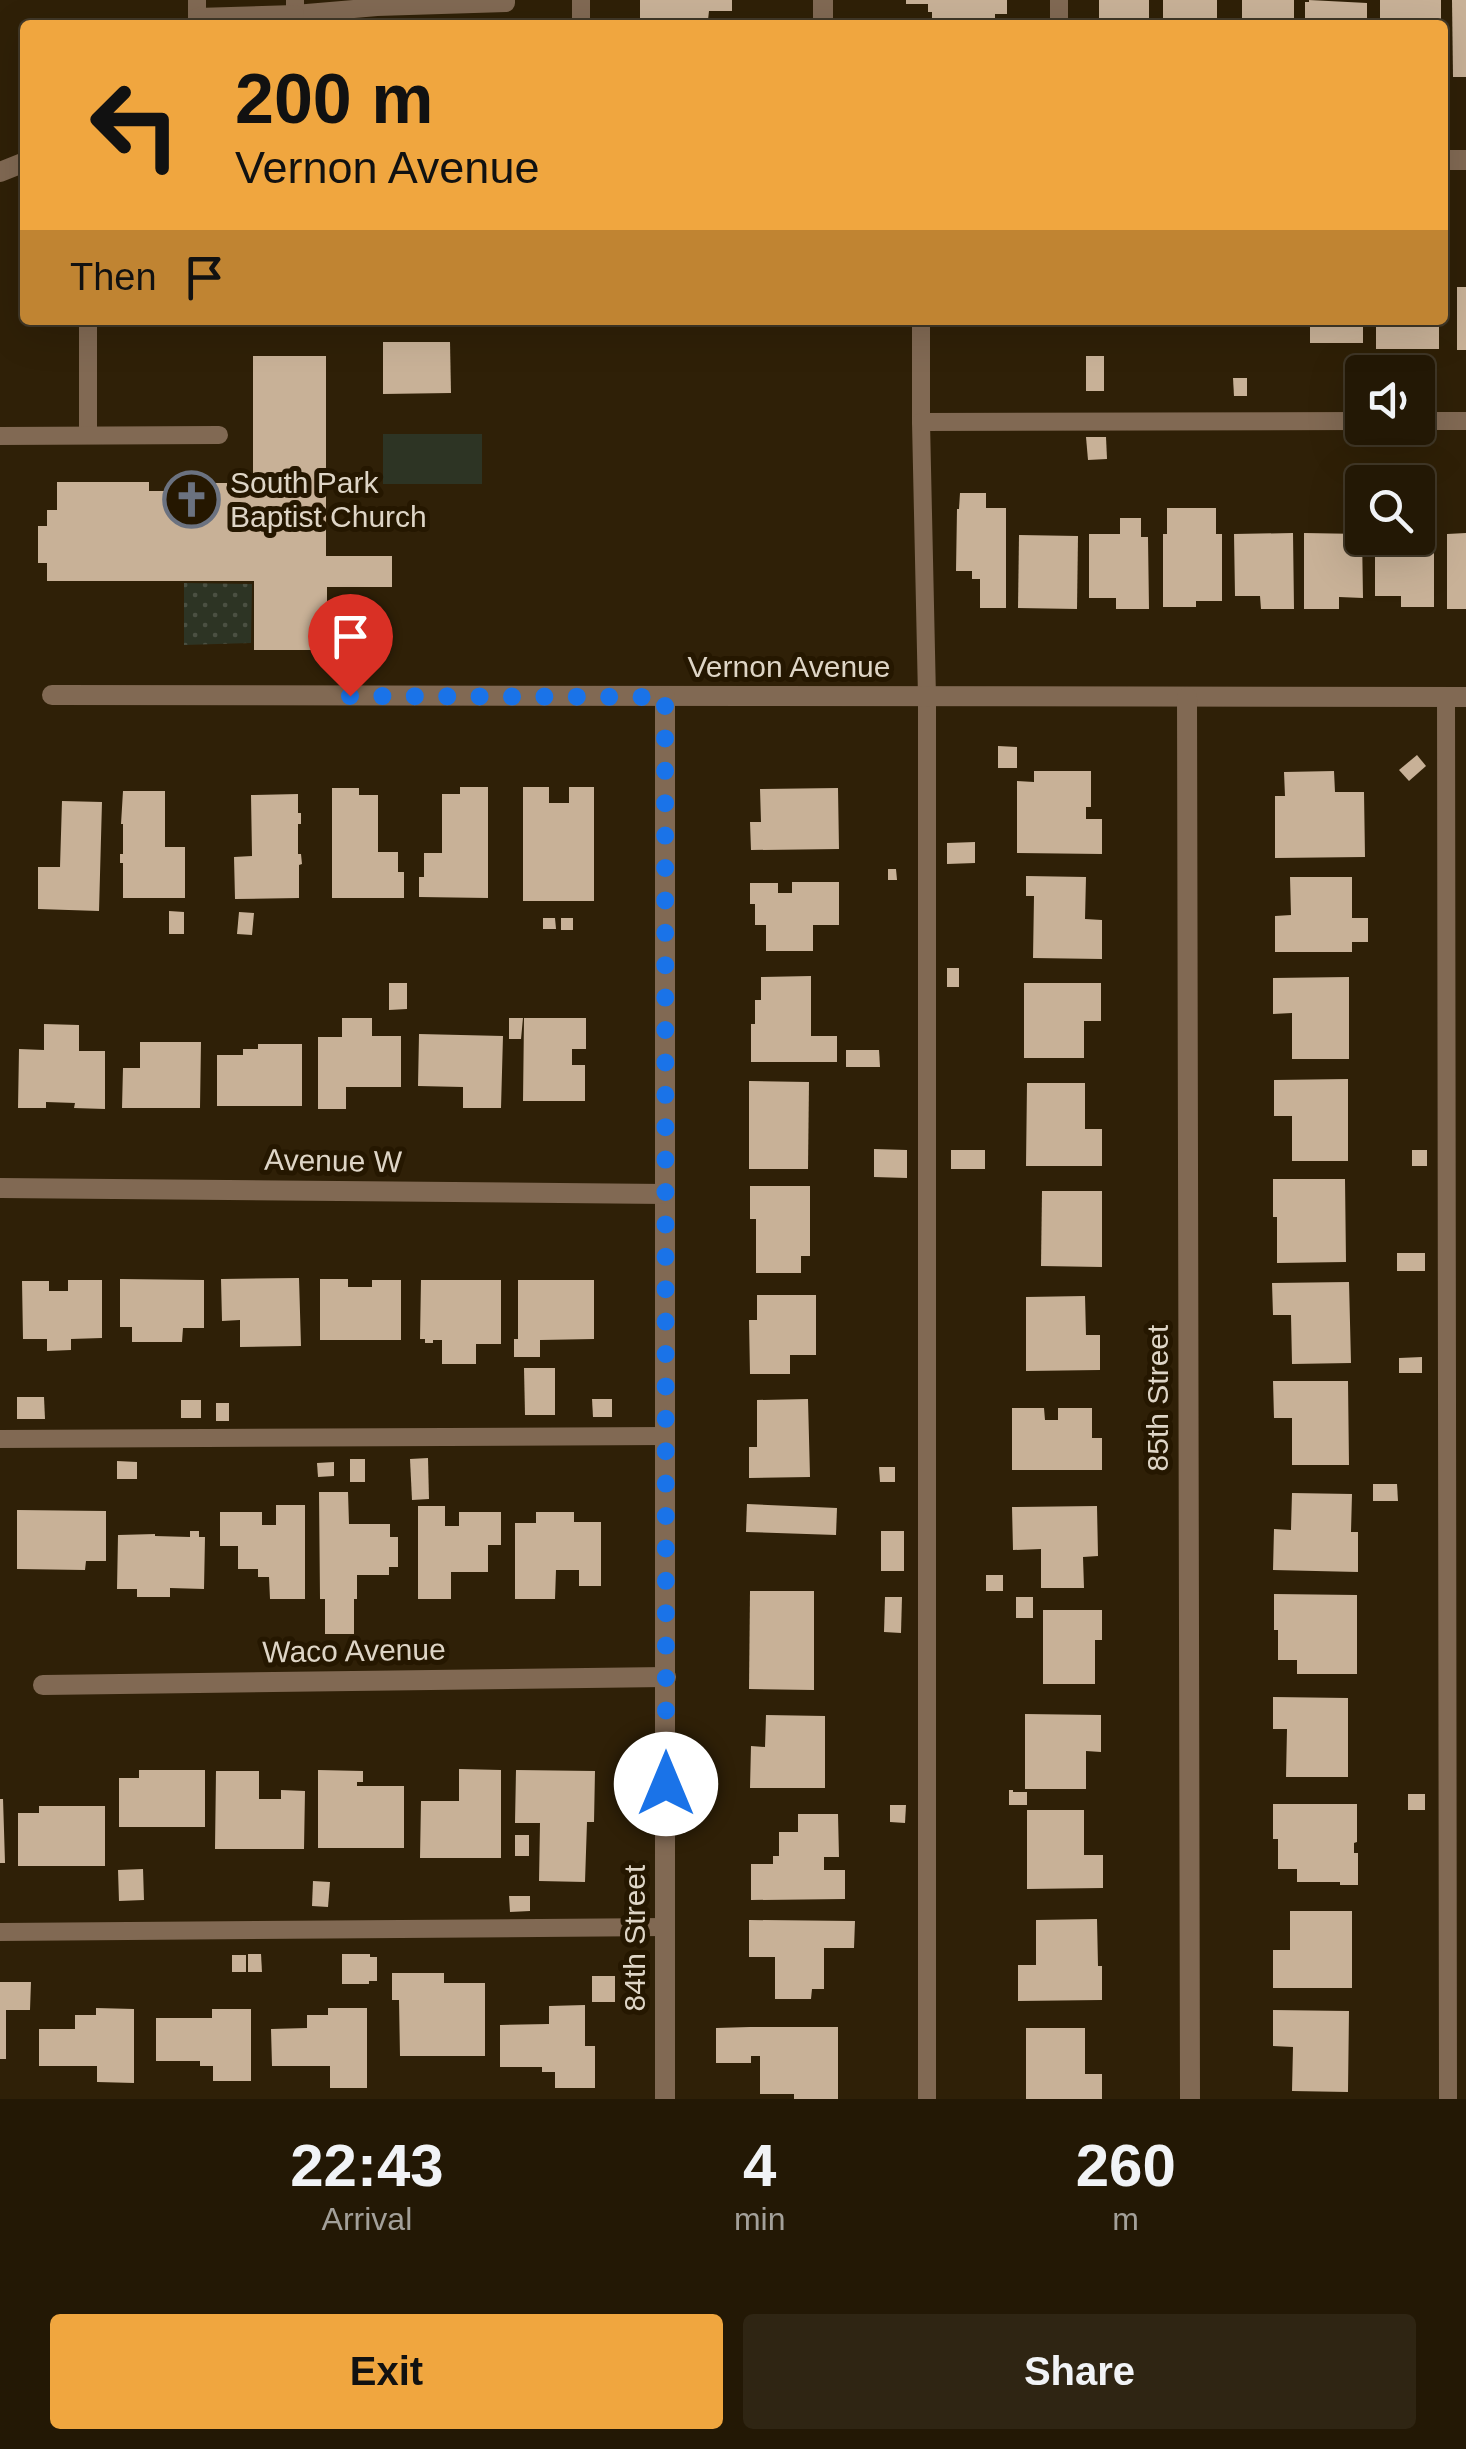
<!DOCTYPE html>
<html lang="en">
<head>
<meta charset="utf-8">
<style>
	:root { --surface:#231805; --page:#2f2513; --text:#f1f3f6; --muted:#a3a09a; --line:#403727; --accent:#f0a63f }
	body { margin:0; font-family:Arial,sans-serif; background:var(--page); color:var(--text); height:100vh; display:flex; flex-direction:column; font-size:38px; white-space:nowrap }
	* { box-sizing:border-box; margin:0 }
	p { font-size:32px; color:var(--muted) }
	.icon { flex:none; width:55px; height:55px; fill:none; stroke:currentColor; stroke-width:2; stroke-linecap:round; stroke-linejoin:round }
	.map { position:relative; height:2099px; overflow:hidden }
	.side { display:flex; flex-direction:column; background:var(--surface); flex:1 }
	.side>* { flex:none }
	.hud { position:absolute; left:20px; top:20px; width:1428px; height:305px; border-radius:10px; box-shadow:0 10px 40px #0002,0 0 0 2px var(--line); background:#f0a63f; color:#111; overflow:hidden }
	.controls { position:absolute; left:1345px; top:355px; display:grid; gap:20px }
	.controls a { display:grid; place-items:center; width:90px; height:90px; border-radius:10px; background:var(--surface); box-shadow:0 10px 40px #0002,0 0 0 2px var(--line); font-size:50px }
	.pin { position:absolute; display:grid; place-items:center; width:85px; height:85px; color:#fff; margin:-102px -42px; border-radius:50% 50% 50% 0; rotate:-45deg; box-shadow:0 0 10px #0007 }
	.pin .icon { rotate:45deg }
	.me { position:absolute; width:110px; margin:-55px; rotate:0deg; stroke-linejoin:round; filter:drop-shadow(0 0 8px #0008) }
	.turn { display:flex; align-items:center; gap:35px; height:210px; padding:0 50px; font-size:45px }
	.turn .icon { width:130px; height:130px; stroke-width:2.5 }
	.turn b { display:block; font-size:70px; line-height:85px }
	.then { display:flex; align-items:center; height:95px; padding:0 50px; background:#0003; gap:20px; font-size:38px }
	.eta { display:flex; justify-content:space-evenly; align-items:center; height:170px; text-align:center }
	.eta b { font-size:60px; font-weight:700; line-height:70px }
	.action { display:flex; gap:20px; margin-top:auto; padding:20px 50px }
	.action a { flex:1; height:115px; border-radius:10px; background:var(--accent); color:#111; font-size:40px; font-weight:700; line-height:115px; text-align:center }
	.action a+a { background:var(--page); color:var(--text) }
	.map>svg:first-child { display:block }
</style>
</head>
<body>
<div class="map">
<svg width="1466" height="2099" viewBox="0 0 1466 2099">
	<defs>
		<pattern id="grass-dots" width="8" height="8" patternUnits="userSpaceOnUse" patternTransform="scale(2.5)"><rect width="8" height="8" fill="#2d3424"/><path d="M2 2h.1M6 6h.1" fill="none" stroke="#4b5042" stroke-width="1.8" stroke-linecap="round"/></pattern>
	</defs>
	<rect width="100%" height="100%" fill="#2f2007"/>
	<!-- grass -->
	<path fill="url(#grass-dots)" d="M184 583 252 584 251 643 184 645Z"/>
	<!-- garden -->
	<rect fill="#2d3424" x="383" y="434" width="99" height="50"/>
	<!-- building -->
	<g fill="#c8b197">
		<path d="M640 0H732V11H709L708 20H704V25H640Z"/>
		<path d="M906 0H1007V14H995V25H932V12H928V4H906Z"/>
		<rect x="1099" y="0" width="50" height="25"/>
		<rect x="1163" y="0" width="54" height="25"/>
		<rect x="1242" y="0" width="52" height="25"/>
		<path d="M1309 0 1367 3V25H1305V2H1309Z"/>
		<rect x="1380" y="0" width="61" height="25"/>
		<path d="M1452 0H1466V77H1453Z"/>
		<rect x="1457" y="287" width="9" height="63"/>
		<path d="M1161 320H1221V324L1161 325Z"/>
		<rect x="1232" y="320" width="59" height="4"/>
		<rect x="1310" y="320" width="53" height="23"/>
		<rect x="1376" y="320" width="63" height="29"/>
		<path d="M383 342H450L451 393 383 394Z"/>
		<path d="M253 356H326V556H392V587H327V650H254V581H47V563H38V526H47V510H57V482H149V491H188V483H227V490H253Z"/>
		<rect x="1086" y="356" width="18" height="35"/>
		<path d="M1233 378H1247V396H1234Z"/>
		<path d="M1086 437H1106L1107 459 1088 460Z"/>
		<path d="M960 493H986V508H1006V608H980V579H972V571H956L957 509H959Z"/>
		<path d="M1167 508H1216V534H1222V601H1196V607H1163V534H1167Z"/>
		<path d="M1120 518H1141V537H1148L1149 609H1116V598H1089V534H1120Z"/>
		<path d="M1293 533 1294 609H1261L1260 596H1235L1234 534Z"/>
		<path d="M1304 533 1362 534 1363 598 1339 597V609H1304Z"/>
		<path d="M1466 533V609H1447V534Z"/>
		<path d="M1418 534H1434V607H1401V596H1375V538H1418Z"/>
		<path d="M1019 535 1078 536 1077 609 1018 608Z"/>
		<path d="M998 746 1017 747V768H998Z"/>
		<path d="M1417 755 1426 766 1409 781 1399 770Z"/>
		<path d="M1034 771H1091V807H1086V819H1102V854L1017 853V781L1034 782Z"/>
		<path d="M1334 771 1335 792H1364L1365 857 1275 858V796H1285L1284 772Z"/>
		<path d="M460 787H488V898L419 897V877H424V853H442V794H460Z"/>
		<path d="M523 787H549V803H569V787H594V901H523Z"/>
		<path d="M332 788H359V795H378V852H398V872H404V898H332Z"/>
		<path d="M838 788 839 849 751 850 750 822H761L760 789Z"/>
		<path d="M123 791H165V847H185V898H123V863H120V854H123V824H121Z"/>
		<path d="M298 794V813H301V824H298V854H301L302 864 299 865V898L235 899 234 857 252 856 251 795Z"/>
		<path d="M62 801 102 802 99 911 38 909V867H60Z"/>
		<path d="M975 842V863L947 864V843Z"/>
		<path d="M888 869H896L897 880H888Z"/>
		<path d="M1026 876 1086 877 1085 919 1102 920V959L1033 958 1034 896H1026Z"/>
		<path d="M1290 877H1352V918H1368V942H1352V952H1275V916L1291 915Z"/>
		<path d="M792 882H839V925H813V951H766V925H755V904H750V883H778V893H792Z"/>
		<path d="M169 911 184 912V934H169Z"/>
		<path d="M239 912 254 913 252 935 237 934Z"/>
		<path d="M543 918H555L556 929H543Z"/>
		<rect x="561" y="918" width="12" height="12"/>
		<rect x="947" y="968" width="12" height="19"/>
		<path d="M811 976V1036H837V1062H751V1024H755V1000H761V977Z"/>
		<path d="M1349 977V1059H1292V1013L1273 1014V978Z"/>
		<path d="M389 983H407V1009L389 1010Z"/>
		<path d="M1024 983H1101V1021H1084V1058H1024Z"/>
		<path d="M342 1018H372V1036H401V1087H346V1109H318V1037H342Z"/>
		<path d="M509 1018H523L521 1039H509Z"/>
		<path d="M524 1018H586V1049H572V1065H585V1101H523Z"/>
		<path d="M44 1024 79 1025V1051H105V1109L74 1108 75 1103 46 1102V1108H18L19 1049 44 1050Z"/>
		<path d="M419 1034 503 1036 501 1108H463V1087L418 1086Z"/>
		<path d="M140 1042H201L200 1108H122L123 1068H140Z"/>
		<path d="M258 1044H302V1106H217V1055H243V1049H258Z"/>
		<path d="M846 1050H879L880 1067H846Z"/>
		<path d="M1348 1079V1161H1292V1116H1274V1080Z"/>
		<path d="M749 1081 809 1082 808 1169H749Z"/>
		<path d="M1027 1083H1085V1129H1102V1166H1026Z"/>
		<path d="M874 1149 907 1150V1178L874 1177Z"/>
		<rect x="951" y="1150" width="34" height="19"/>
		<rect x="1412" y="1150" width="15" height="16"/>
		<path d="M1273 1179H1345L1346 1262 1277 1263V1217H1273Z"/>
		<path d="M750 1186H810V1256H801V1273H756V1219H750Z"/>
		<path d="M1042 1191H1102V1267L1041 1266Z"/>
		<rect x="1397" y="1253" width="28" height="18"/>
		<path d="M299 1278 301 1346 240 1347V1320L222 1321 221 1279Z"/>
		<path d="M120 1279 204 1280V1328H183L182 1342H132V1327H120Z"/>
		<path d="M320 1279H348V1287H372V1280H401V1340H320Z"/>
		<path d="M68 1280H102V1338L71 1339V1350L47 1351V1339H23L22 1281H49V1291H68Z"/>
		<path d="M421 1280H501V1344H476V1364H442V1340H433V1343H425V1339H420Z"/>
		<path d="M518 1280H594V1339L540 1340V1357H514V1339H518Z"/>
		<path d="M1349 1282 1351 1363 1292 1364 1291 1315H1273L1272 1283Z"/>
		<path d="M757 1295H816V1355H790V1374H750L749 1320H757Z"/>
		<path d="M1085 1296 1086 1335H1100V1370L1026 1371V1297Z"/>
		<path d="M1422 1357V1373H1399V1358Z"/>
		<path d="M524 1368H555V1415H525Z"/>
		<path d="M1273 1381H1348L1349 1465H1292V1418H1274Z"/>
		<path d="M17 1397H44L45 1419H17Z"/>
		<path d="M592 1399H612V1417H593Z"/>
		<path d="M808 1399 810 1477 749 1478V1447H757V1400Z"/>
		<rect x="181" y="1400" width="20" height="18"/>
		<rect x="216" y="1403" width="13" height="18"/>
		<path d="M1012 1408H1044L1045 1420H1058V1408H1092V1438H1102V1470H1012Z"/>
		<path d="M428 1458 429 1499 412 1500 410 1459Z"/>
		<rect x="350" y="1459" width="15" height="23"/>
		<path d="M117 1461 137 1462V1479H117Z"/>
		<path d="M334 1462V1476L318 1477 317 1463Z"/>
		<path d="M879 1467H895V1482H880Z"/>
		<path d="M1373 1484H1397L1398 1501H1373Z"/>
		<path d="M319 1492H348L349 1524H390V1537H398V1567H389V1575H357V1599H354V1634H325V1599H320Z"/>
		<path d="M1292 1493 1352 1494 1351 1532H1358V1572L1273 1570 1274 1529 1291 1530Z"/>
		<path d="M747 1504 837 1508 836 1535 746 1532Z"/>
		<path d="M276 1505H305V1599H270L269 1577H258V1569H238V1546H220V1512H262V1525H276Z"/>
		<path d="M418 1506H445V1526H459V1512H501V1545H488V1572H451V1599H418Z"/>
		<path d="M1097 1506 1098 1556 1083 1557 1084 1588H1041V1549L1013 1550 1012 1507Z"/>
		<path d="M17 1510 106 1511V1561H86L85 1570 17 1569Z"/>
		<path d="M536 1512H574V1522H601V1586H579V1570H556L555 1599H515V1523H536Z"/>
		<path d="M190 1531H199V1537H205L204 1589 170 1588V1597H137V1589H117L118 1535 155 1534V1536L190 1537Z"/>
		<rect x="881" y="1531" width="23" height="40"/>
		<rect x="986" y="1575" width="17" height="16"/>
		<path d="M750 1591H814V1690L749 1689Z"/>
		<path d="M1274 1594 1357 1595V1674H1297V1660H1278V1630H1274Z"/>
		<path d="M885 1597H902L901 1633 884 1632Z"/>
		<rect x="1016" y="1597" width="17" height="21"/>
		<path d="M1043 1610H1102V1640H1095V1684H1043Z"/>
		<path d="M1273 1697 1348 1698V1777H1286L1287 1729H1273Z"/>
		<path d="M1025 1714 1101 1715V1752L1086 1751V1789H1025Z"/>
		<path d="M766 1715 825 1716V1788H750L751 1746 765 1747Z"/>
		<path d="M459 1769 501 1770V1858H420L421 1801H459Z"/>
		<path d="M139 1770H205V1827H119V1778H139Z"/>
		<path d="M318 1770 363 1771V1782H357V1786H404V1848H318Z"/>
		<path d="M516 1770 595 1771 594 1822H587L585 1882 539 1881 540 1823H515Z"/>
		<path d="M216 1771H259V1799H281V1790L305 1791 304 1849H215Z"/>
		<path d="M1009 1790H1013V1792H1027V1805H1009Z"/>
		<rect x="1408" y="1794" width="17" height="16"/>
		<path d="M0 1799H3L5 1863H0Z"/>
		<path d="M1273 1804H1357V1842L1354 1843V1853H1358V1885H1340V1882H1297V1869H1278V1839H1273Z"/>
		<path d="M890 1805H906L905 1823 890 1822Z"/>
		<path d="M39 1806H105V1866H18V1813H39Z"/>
		<path d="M1027 1810H1084V1855H1103V1888L1027 1889Z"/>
		<path d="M798 1814H838L839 1857H824V1870H845V1899L751 1900V1864H773V1856H779V1832H798Z"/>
		<rect x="515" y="1835" width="14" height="21"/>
		<path d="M143 1869 144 1900 119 1901 118 1870Z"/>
		<path d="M313 1881 330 1882 328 1907 312 1906Z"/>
		<path d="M509 1896H530V1911L510 1912Z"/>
		<path d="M1290 1911H1352V1988H1273V1950H1290Z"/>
		<path d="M1097 1919 1098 1966H1102V2000L1018 2001V1965H1036V1920Z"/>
		<path d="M749 1920 855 1921 854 1948H824V1989H812L811 1999H775V1957H749Z"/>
		<path d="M248 1954H261L262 1972H248Z"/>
		<path d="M342 1954H370V1957H377V1981H369V1984H342Z"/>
		<rect x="232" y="1955" width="14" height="17"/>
		<path d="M392 1973H444V1983H485V2056H400L399 2000H392Z"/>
		<rect x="592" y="1976" width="23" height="26"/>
		<path d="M0 1982H31L30 2010H6V2059H0Z"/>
		<path d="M585 2005V2046H595V2088H555V2072H542V2067H500V2025L549 2024V2006Z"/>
		<path d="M96 2008 134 2009V2083L97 2082V2066H39V2029H75V2015H96Z"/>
		<path d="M328 2008H367V2088H330V2066H272L271 2029 307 2028V2015H328Z"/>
		<path d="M212 2009H251V2081H213V2066H200V2061H156V2018H212Z"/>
		<path d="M1273 2010 1349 2011 1348 2092 1292 2091 1293 2047 1273 2046Z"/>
		<path d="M750 2027H838V2099H794V2094H760V2056H751V2063H716V2028Z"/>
		<path d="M1026 2028H1085V2074H1102V2099H1026Z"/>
	</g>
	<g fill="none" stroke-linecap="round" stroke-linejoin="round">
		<!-- lane -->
		<g stroke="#816953" stroke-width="18">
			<path d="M197 0V25"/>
			<path d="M295 0V14L377 7 506 3V0"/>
			<path d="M581 0V25"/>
			<path d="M197 17 295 14"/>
			<path d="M1059 25V0"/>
			<path d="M921 320V422L927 697V2099"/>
			<path d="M1418 421H1466"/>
			<path d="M921 422 1362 421"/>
			<path d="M88 435V320"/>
			<path d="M0 436 219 435"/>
			<path d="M1446 697 1448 2099"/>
			<path d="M0 1439 666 1436"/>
			<path d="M0 1932 666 1927"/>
		</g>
		<!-- street -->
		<g stroke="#816953" stroke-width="20">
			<path d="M823 0V25"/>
			<path d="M1442 160H1466"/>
			<path d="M0 172 25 162"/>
			<path d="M52 695 1466 697"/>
			<path d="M665 697V2099"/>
			<path d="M1187 697 1190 2099"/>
			<path d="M0 1188 665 1194"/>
			<path d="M43 1685 666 1677"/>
		</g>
	</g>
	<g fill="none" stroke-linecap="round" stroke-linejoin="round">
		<!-- route -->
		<path stroke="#1a73e8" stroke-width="18" stroke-dasharray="0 32.4" d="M350 696 665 697 666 1784"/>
	</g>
	<!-- icons -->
	<defs>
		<symbol id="church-ring" viewBox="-11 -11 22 22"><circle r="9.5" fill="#251700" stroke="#6b7280" stroke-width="1.5"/><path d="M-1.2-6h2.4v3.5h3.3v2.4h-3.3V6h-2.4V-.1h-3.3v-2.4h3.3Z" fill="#6b7280"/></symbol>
	</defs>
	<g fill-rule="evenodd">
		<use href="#church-ring" x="160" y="468" width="63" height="63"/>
	</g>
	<g text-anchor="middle" stroke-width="10" stroke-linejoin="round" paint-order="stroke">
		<!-- poi labels -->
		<g font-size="30" fill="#ded5c6" stroke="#251700" text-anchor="start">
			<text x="230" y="493">South Park<tspan x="230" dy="34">Baptist Church</tspan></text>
		</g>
		<!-- street labels -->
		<g font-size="30" fill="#ded5c6" stroke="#251700">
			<text x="789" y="677">Vernon Avenue</text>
			<text transform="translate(333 1161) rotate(1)" y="10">Avenue W</text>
			<text transform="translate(1158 1398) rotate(-90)" y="10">85th Street</text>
			<text transform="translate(354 1651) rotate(-1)" y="10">Waco Avenue</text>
			<text transform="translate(635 1938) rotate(-90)" y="10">84th Street</text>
		</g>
	</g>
</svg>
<div class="controls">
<a><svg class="icon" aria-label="sound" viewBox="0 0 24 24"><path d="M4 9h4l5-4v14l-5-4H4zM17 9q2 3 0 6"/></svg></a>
<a><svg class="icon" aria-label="search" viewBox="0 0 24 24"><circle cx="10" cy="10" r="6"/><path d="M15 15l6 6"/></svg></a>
</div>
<div class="pin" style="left:350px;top:696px;background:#d93025"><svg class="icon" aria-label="arrive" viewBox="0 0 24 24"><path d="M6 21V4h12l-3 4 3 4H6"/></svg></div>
<svg class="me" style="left:666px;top:1784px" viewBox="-20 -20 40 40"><circle r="19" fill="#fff"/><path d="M0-13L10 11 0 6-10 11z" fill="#1a73e8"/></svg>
<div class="hud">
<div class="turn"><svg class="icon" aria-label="left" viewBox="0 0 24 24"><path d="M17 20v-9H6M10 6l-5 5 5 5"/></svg><div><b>200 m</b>Vernon Avenue</div></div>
<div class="then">Then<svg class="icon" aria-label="arrive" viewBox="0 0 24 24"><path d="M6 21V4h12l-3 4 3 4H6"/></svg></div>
</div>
</div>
<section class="side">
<div class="eta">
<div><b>22:43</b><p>Arrival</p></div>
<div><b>4</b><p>min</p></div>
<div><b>260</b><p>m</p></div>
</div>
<div class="action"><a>Exit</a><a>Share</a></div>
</section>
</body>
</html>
